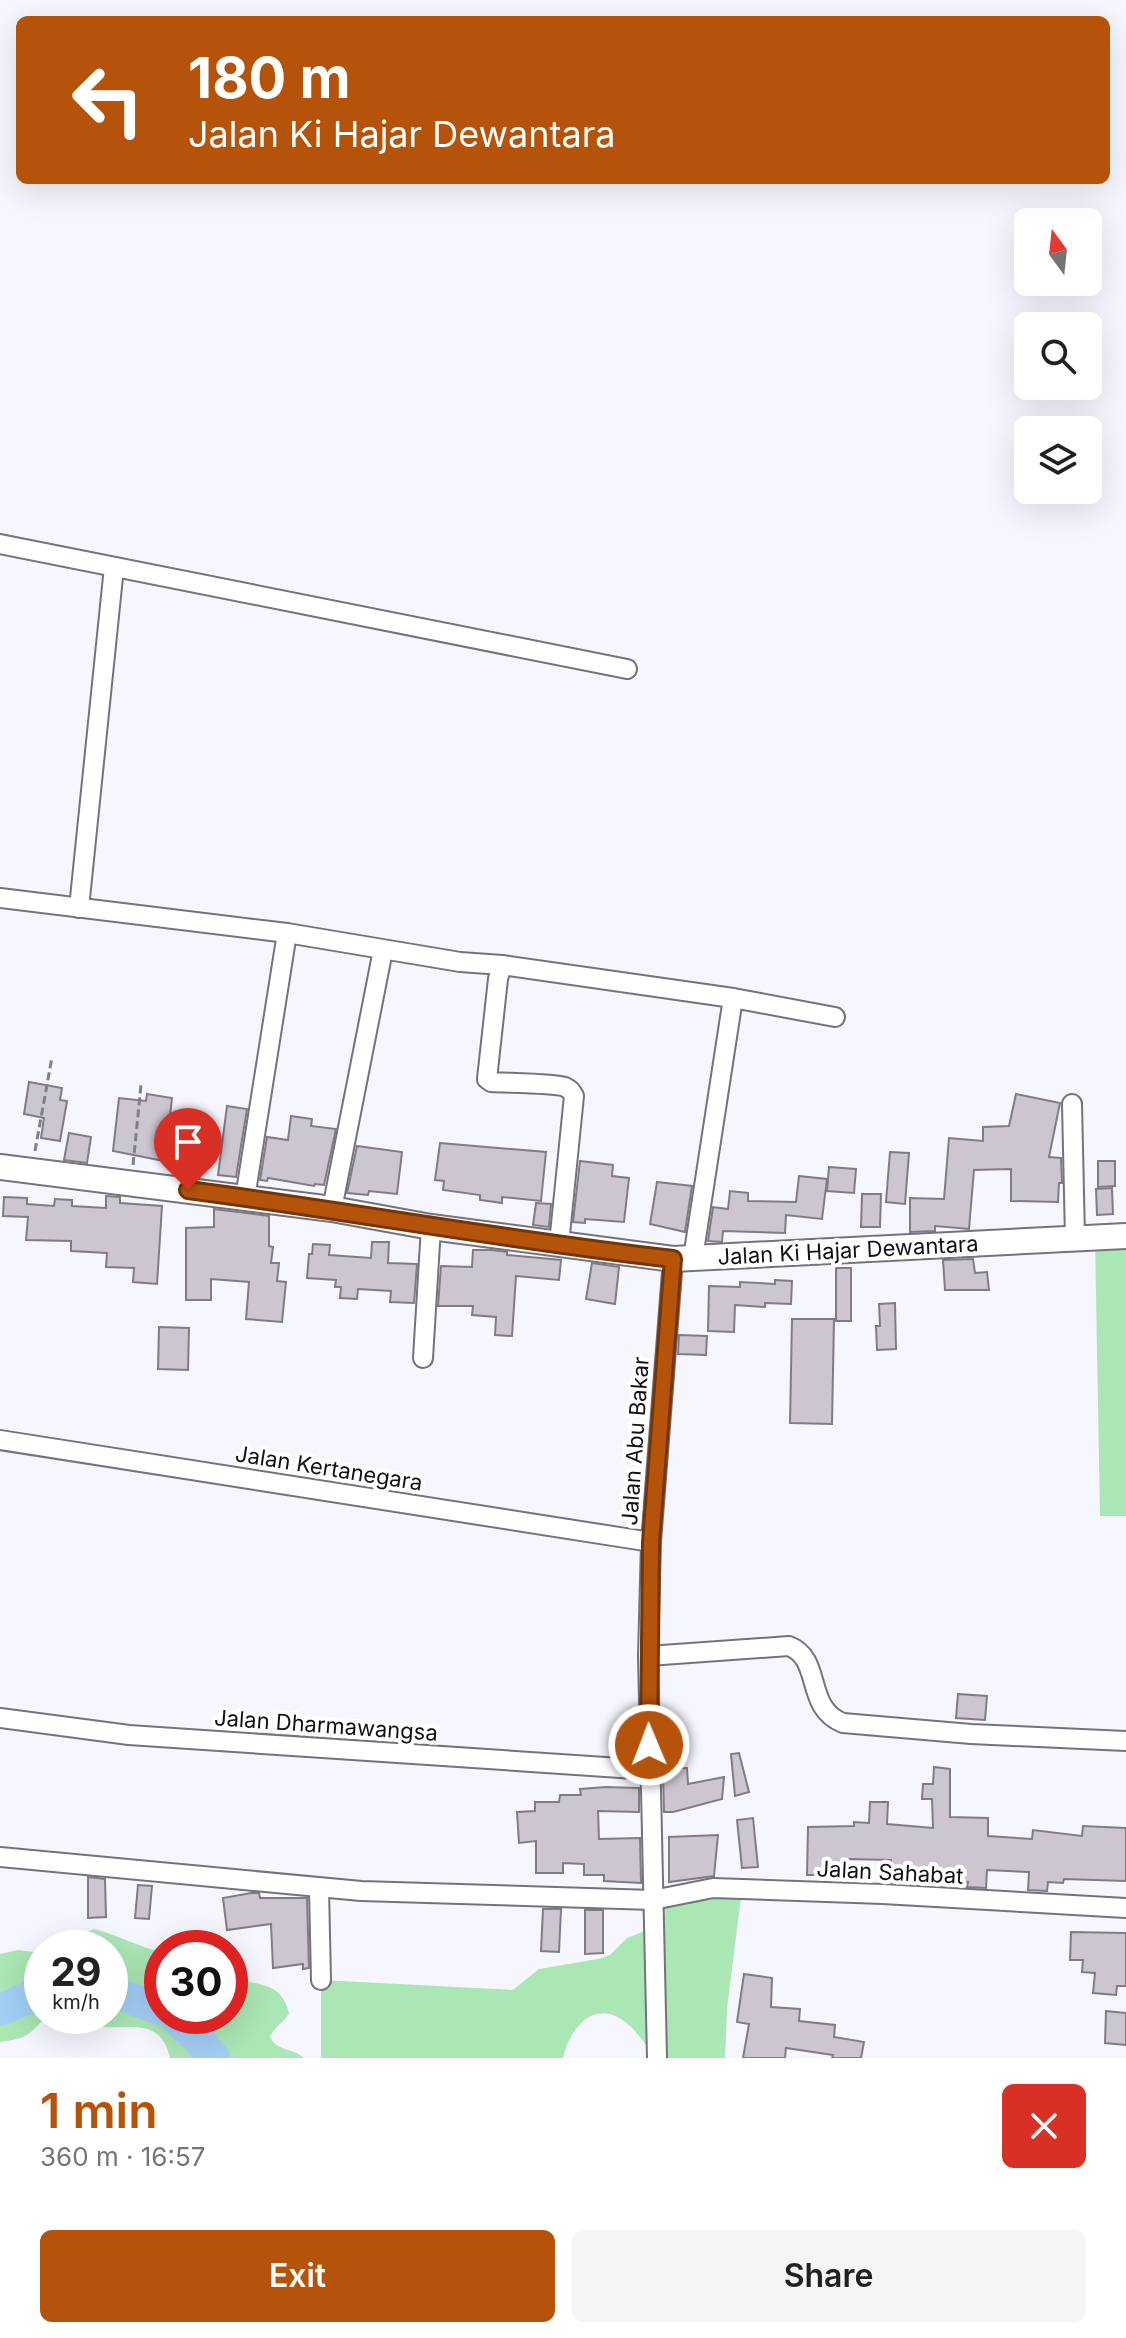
<!DOCTYPE html>
<html lang="en">
<head>
<meta charset="utf-8">
<style>
	:root { --surface:#fff; --page:#f6f6f6; --text:#202124; --muted:#757577; --accent:#b45309 }
	body { margin:0; font-family:Inter,sans-serif; background:var(--page); color:var(--text); height:100vh; display:flex; flex-direction:column; font-size:30px; white-space:nowrap }
	* { box-sizing:border-box; margin:0 }
	p { font-size:26px; color:var(--muted) }
	.icon { flex:none; width:44px; height:44px; fill:none; stroke:currentColor; stroke-width:2; stroke-linecap:round; stroke-linejoin:round }
	.map { position:relative; height:2058px; overflow:hidden }
	.drawer { display:flex; flex-direction:column; background:var(--surface); flex:1 }
	.drawer>* { flex:none }
	.hud { position:absolute; left:16px; top:16px; width:1094px; height:168px; border-radius:12px; box-shadow:0 8px 32px #0002; background:#b45309; color:#fff; overflow:hidden }
	.needle { width:52px; rotate:345deg }
	.controls { position:absolute; left:1014px; top:208px; display:grid; gap:16px }
	.controls a { display:grid; place-items:center; width:88px; height:88px; border-radius:12px; background:var(--surface); box-shadow:0 8px 32px #0002; font-size:40px }
	.speed { position:absolute; left:24px; top:1930px; display:flex; gap:16px; font-size:40px; font-weight:700; text-align:center }
	.speed>* { display:grid; place-content:center; width:104px; height:104px; border-radius:50%; background:var(--surface); box-shadow:0 8px 32px #0002; line-height:1 }
	.speed small { font-size:20px; font-weight:400 }
	.speed .limit { border:12px solid #d22; background:#fff; color:#111 }
	.pin { position:absolute; display:grid; place-items:center; width:68px; height:68px; color:#fff; margin:-82px -34px; border-radius:50% 50% 50% 0; rotate:-45deg; box-shadow:0 0 8px #0007 }
	.pin .icon { rotate:45deg }
	.me { position:absolute; width:88px; margin:-44px; rotate:359deg; stroke-linejoin:round; filter:drop-shadow(0 0 6px #0008) }
	.turn { display:flex; align-items:center; gap:28px; height:168px; padding:0 40px; font-size:36px }
	.turn .icon { width:104px; height:104px; stroke-width:2.5 }
	.turn b { display:block; font-size:56px; line-height:68px }
	.round { display:grid; place-items:center; flex:none; width:84px; height:84px; border-radius:12px; background:var(--page) }
	.summary { display:flex; align-items:center; justify-content:space-between; height:136px; padding:0 40px }
	h1 { font-size:48px; font-weight:600; line-height:60px; color:var(--accent) }
	.action { display:flex; gap:16px; margin-top:auto; padding:16px 40px }
	.action a { flex:1; height:92px; border-radius:12px; background:var(--accent); color:#fff; font-size:32px; font-weight:600; line-height:92px; text-align:center }
	.action a+a { background:var(--page); color:var(--text) }
	.map>svg:first-child { display:block }
</style>
</head>
<body>
<div class="map">
<svg width="1126" height="2058" viewBox="0 0 1126 2058">
	<rect width="100%" height="100%" fill="#f6f6ff"/>
	<!-- green -->
	<g fill="#abe6b5">
		<path d="M1126 1236V1516H1100L1095 1238Z"/>
		<path d="M742 1889 727 2008 725 2058H657C648 2048 639 2034 629 2025 597 1996 570 2026 563 2058H321V1980L513 1990 539 1969 598 1959 610 1955 627 1938 647 1930 653 1900Z"/>
		<path d="M94 1929C118 1935 138 1947 162 1952V2016H230V1976C256 1988 280 1978 289 2013 284 2023 275 2026 270 2036 276 2052 292 2047 304 2058H170C160 2013 124 2032 94 2026 85 2024 77 2019 69 2016H110V1948H70L76 1937Z"/>
		<path d="M18 1950 42 1953V2016H47C28 2035 29 2038 0 2042V1954Z"/>
	</g>
	<g fill="none" stroke-linecap="round" stroke-linejoin="round">
		<!-- river -->
		<g stroke="#a3cff5" stroke-width="32">
			<path d="M110 1991 162 2010"/>
			<path d="M0 2010 28 1998 42 1988"/>
			<path d="M173 2016 199 2040 214 2058"/>
		</g>
	</g>
	<!-- building -->
	<g fill="#ccc6d0" stroke="#817c84" stroke-width="2">
		<path d="M29 1082 62 1088 60 1100 67 1101 60 1141 41 1138 44 1118 24 1114Z"/>
		<path d="M147 1094 172 1098 170 1116 193 1119 188 1157 165 1154 164 1161 113 1151 119 1098 146 1101Z"/>
		<path d="M1016 1094 1060 1103 1049 1157 1061 1158 1062 1183H1059L1058 1202 1011 1201V1169L974 1170 969 1229 935 1226V1231L910 1232V1198L944 1199 949 1138 983 1141V1127L1009 1126Z"/>
		<path d="M227 1106 247 1109 236 1177 218 1175Z"/>
		<path d="M291 1116 312 1119 311 1126 336 1129 324 1185 315 1184 314 1186 268 1178 267 1181 260 1180 267 1137 288 1140Z"/>
		<path d="M69 1133 91 1137 87 1163 64 1160Z"/>
		<path d="M440 1143 546 1152 541 1201 502 1197V1203L480 1200V1195L443 1190 444 1181 435 1180Z"/>
		<path d="M357 1146 402 1152 397 1194 369 1191 368 1195 347 1193Z"/>
		<path d="M890 1152 909 1153 905 1204 886 1202Z"/>
		<path d="M580 1161 613 1165 612 1176 629 1178 624 1222 585 1219V1223L573 1222Z"/>
		<path d="M1098 1161H1115V1186L1098 1187Z"/>
		<path d="M829 1167 856 1169 854 1193 827 1191Z"/>
		<path d="M799 1176 827 1179 822 1219 786 1215 785 1233 723 1231 722 1242 708 1241 713 1207 728 1209 730 1191 748 1193V1201L796 1202Z"/>
		<path d="M657 1182 692 1186 685 1232 650 1224Z"/>
		<path d="M1112 1188 1113 1214 1097 1215 1096 1189Z"/>
		<path d="M862 1194H881L880 1227H861Z"/>
		<path d="M106 1196 120 1197V1203L162 1206 157 1284 133 1282 134 1268 106 1267 107 1253 71 1251V1241L26 1240 28 1217 3 1216 4 1197 27 1198V1204L54 1206 55 1199 72 1200V1206L106 1208Z"/>
		<path d="M536 1203 551 1204 549 1227 533 1225Z"/>
		<path d="M214 1209 269 1216V1246L273 1247 271 1263H279L277 1281 286 1282 282 1322 246 1319 249 1282 211 1279V1300H186V1228L214 1227Z"/>
		<path d="M372 1242H389L388 1263 417 1264 414 1303 390 1302 391 1291 358 1289 357 1299 340 1298 341 1287H335L336 1280 307 1278 309 1254H312L313 1244 330 1245 329 1255 371 1258Z"/>
		<path d="M473 1250H492L507 1252V1255L561 1260 559 1280 516 1276 512 1336 495 1335 496 1317 472 1315 473 1306H438L441 1266 472 1267Z"/>
		<path d="M973 1259 975 1273 987 1272 989 1290H945L943 1260Z"/>
		<path d="M592 1263 619 1267 615 1304 586 1299Z"/>
		<rect x="836" y="1268" width="15" height="53"/>
		<path d="M775 1280 792 1281 791 1304 765 1303V1307L735 1305 734 1332 708 1331 709 1286 740 1287V1282L775 1284Z"/>
		<path d="M895 1303 896 1349 877 1350 876 1326H880L879 1304Z"/>
		<path d="M792 1319H834L832 1424 790 1423Z"/>
		<path d="M159 1327 189 1328 188 1370 158 1369Z"/>
		<path d="M679 1335 707 1336 706 1355 678 1354Z"/>
		<path d="M958 1694 987 1696 985 1720 956 1718Z"/>
		<path d="M739 1753 749 1792 735 1796 731 1754Z"/>
		<path d="M934 1767 950 1769V1817L988 1818V1836L1032 1839 1033 1830 1082 1836 1083 1826 1126 1828V1881L1064 1879 1063 1883 1048 1882 1047 1891 1028 1890 1029 1872 987 1870 986 1888 967 1887 968 1882 948 1881V1876L911 1874 910 1884 889 1882 891 1860 848 1859V1872L826 1871 825 1875H807L808 1827 854 1826V1822L869 1823 870 1802H888L887 1824 933 1828 932 1799H922L923 1784H933Z"/>
		<path d="M687 1768 688 1784 724 1777 722 1799 673 1812H664L663 1769Z"/>
		<path d="M606 1787 639 1788V1812L598 1811 599 1839 640 1838 641 1883 604 1881V1875H584V1864L563 1863V1873H536V1841L519 1843 517 1812 535 1811V1802H559L560 1795H581L580 1789Z"/>
		<path d="M753 1818 758 1867 742 1868 737 1820Z"/>
		<path d="M718 1835 714 1876 669 1882V1837Z"/>
		<path d="M88 1877 105 1879 106 1917 88 1918Z"/>
		<path d="M138 1885 152 1886 149 1919 135 1918Z"/>
		<path d="M251 1893H259L260 1898H307L309 1968 303 1969V1964L273 1968 271 1924 227 1930 223 1898Z"/>
		<path d="M543 1909H561L559 1952 541 1951Z"/>
		<path d="M585 1910H603V1953L585 1954Z"/>
		<path d="M1071 1932 1126 1933V1986H1117L1116 1995 1093 1993 1095 1973 1082 1972 1083 1960H1070Z"/>
		<path d="M744 1974 772 1978 771 2007 800 2009 799 2021 835 2025 834 2037 864 2042 861 2058H832L833 2055 786 2048 785 2058H743L749 2024 737 2022Z"/>
		<path d="M1106 2011 1126 2013V2045L1105 2043Z"/>
	</g>
	<g fill="none" stroke-linecap="round" stroke-linejoin="round">
		<defs>
			<g id="minor">
				<path d="M0 544 627 669"/>
				<path d="M0 898 287 933 460 962 502 965 733 998 835 1017"/>
				<path d="M79 908 114 567"/>
				<path d="M502 965 498 979 487 1079 491 1082C506 1083 556 1083 565 1087 571 1090 571 1091 574 1096L559 1244"/>
				<path d="M1072 1104 1075 1238"/>
				<path d="M245 1198 287 933"/>
				<path d="M332 1209 383 950"/>
				<path d="M693 1258 733 998"/>
				<path d="M423 1358 431 1227"/>
				<path d="M0 1440 651 1542"/>
				<path d="M648 1656 789 1646C823 1659 804 1708 843 1723L971 1734 1126 1741"/>
				<path d="M0 1718 129 1735 650 1770"/>
				<path d="M0 1857 361 1891 653 1900 713 1888 883 1894 1126 1908"/>
				<path d="M319 1889 321 1980"/>
				<path d="M657 2058 648 1656 651 1542 673 1259"/>
			</g>
			<path id="major" d="M0 1167 332 1209 431 1227 673 1259 1126 1236"/>
		</defs>
		<!-- minor casing -->
		<use href="#minor" stroke="#73737d" stroke-width="22"/>
		<!-- major casing -->
		<use href="#major" stroke="#73737d" stroke-width="28"/>
		<!-- path -->
		<g stroke="#808086" stroke-width="3" stroke-dasharray="8 4" stroke-linecap="butt">
			<path d="M35 1151 52 1057"/>
			<path d="M133 1165 141 1085"/>
		</g>
		<!-- minor -->
		<use href="#minor" stroke="#fff" stroke-width="18"/>
		<!-- major -->
		<use href="#major" stroke="#fff" stroke-width="24"/>
	</g>
	<g fill="none" stroke-linecap="round" stroke-linejoin="round">
		<defs>
			<path id="route" d="M188 1190C350 1211 510 1241 673 1259L651 1542 649 1745"/>
		</defs>
		<!-- route casing -->
		<use href="#route" stroke="#753606" stroke-width="20"/>
		<!-- route -->
		<use href="#route" stroke="#b45309" stroke-width="14"/>
	</g>
	<g text-anchor="middle" stroke-width="8" stroke-linejoin="round" paint-order="stroke">
		<!-- street labels -->
		<g font-size="22" fill="#111114" stroke="#fff">
			<text transform="translate(848 1250) rotate(-3)" y="8">Jalan Ki Hajar Dewantara</text>
			<text transform="translate(635 1441) rotate(-86)" y="8">Jalan Abu Bakar</text>
			<text transform="translate(329 1468) rotate(9)" y="8">Jalan Kertanegara</text>
			<text transform="translate(326 1725) rotate(4)" y="8">Jalan Dharmawangsa</text>
			<text transform="translate(890 1872) rotate(3)" y="8">Jalan Sahabat</text>
		</g>
	</g>
</svg>
<div class="controls">
<a><svg class="needle" viewBox="-14 -14 28 28"><path d="M0-13l5 13h-10z" fill="#e53935"/><path d="M0 13l5-13h-10z" fill="#757577"/></svg></a>
<a><svg class="icon" aria-label="search" viewBox="0 0 24 24"><circle cx="10" cy="10" r="6"/><path d="M15 15l6 6"/></svg></a>
<a><svg class="icon" aria-label="layers" viewBox="0 0 24 24"><path d="M12 4l9 5-9 5-9-5zM3 14l9 5 9-5"/></svg></a>
</div>
<div class="speed"><div>29<small>km/h</small></div><div class="limit">30</div></div>
<div class="pin" style="left:188px;top:1190px;background:#d93025"><svg class="icon" aria-label="arrive" viewBox="0 0 24 24"><path d="M6 21V4h12l-3 4 3 4H6"/></svg></div>
<svg class="me" style="left:649px;top:1745px" viewBox="-20 -20 40 40"><circle r="17" fill="#b45309" stroke="#fff" stroke-width="3"/><path d="M0-11L8 9 0 5-8 9z" fill="#fff"/></svg>
<div class="hud">
<div class="turn"><svg class="icon" aria-label="left" viewBox="0 0 24 24"><path d="M17 20v-9H6M10 6l-5 5 5 5"/></svg><div><b>180 m</b>Jalan Ki Hajar Dewantara</div></div>
</div>
</div>
<section class="drawer">
<div class="summary"><div><h1>1 min</h1><p>360 m · 16:57</p></div><a class="round" style="background:#d93025;color:#fff"><svg class="icon" aria-label="close" viewBox="0 0 24 24"><path d="M6 6l12 12M18 6L6 18"/></svg></a></div>
<div class="action"><a>Exit</a><a>Share</a></div>
</section>
</body>
</html>
